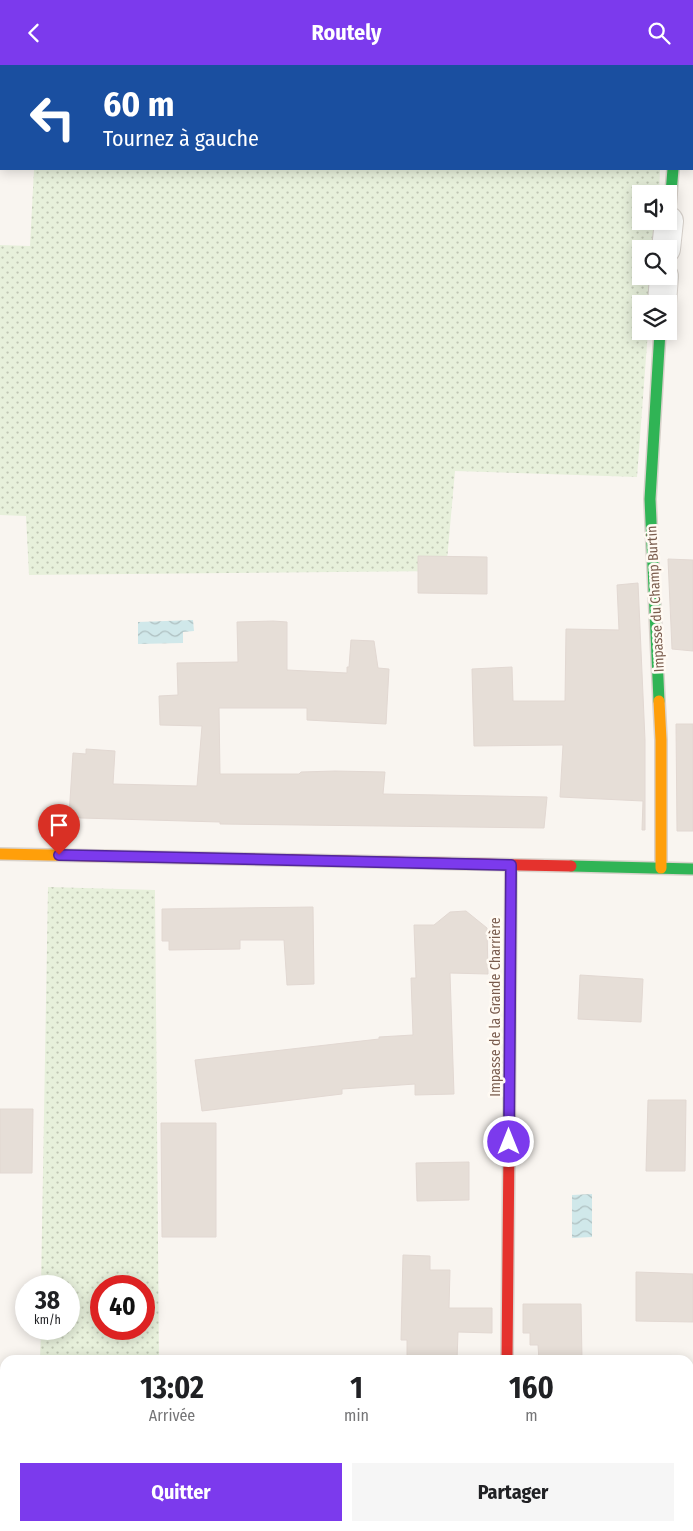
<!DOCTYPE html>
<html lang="fr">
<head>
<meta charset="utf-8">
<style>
	:root { --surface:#fff; --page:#f6f6f6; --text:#202124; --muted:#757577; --accent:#7c3aed }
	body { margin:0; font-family:"Fira Sans Condensed",sans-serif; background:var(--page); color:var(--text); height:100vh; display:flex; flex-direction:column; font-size:19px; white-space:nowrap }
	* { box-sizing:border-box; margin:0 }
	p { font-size:16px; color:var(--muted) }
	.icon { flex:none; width:28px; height:28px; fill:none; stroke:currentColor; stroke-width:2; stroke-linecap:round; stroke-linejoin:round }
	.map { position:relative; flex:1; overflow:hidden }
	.sheet { position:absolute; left:0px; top:1290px; width:694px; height:176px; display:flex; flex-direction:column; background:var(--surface); border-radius:15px 15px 0 0; box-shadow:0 2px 12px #0003 }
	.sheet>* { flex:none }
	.top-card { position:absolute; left:0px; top:0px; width:694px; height:105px; box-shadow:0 2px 12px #0003; background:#1a4fa0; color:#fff; overflow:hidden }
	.tools { position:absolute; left:632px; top:120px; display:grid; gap:10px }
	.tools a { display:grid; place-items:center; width:45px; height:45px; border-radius:0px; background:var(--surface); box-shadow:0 2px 12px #0003; font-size:25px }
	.speed { position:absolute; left:15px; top:1210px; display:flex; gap:10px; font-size:25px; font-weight:700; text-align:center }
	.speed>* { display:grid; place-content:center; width:65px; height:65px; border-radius:50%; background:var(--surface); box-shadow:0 2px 12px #0003; line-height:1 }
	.speed small { font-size:12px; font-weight:400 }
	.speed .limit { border:8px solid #d22; background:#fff; color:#111 }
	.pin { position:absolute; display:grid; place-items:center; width:42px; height:42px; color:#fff; margin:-51px -21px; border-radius:50% 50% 50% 0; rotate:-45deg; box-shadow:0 0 5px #0007 }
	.pin .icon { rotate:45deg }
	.me { position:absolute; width:55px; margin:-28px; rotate:0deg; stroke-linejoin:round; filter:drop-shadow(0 0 4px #0008) }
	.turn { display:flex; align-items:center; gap:18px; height:105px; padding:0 20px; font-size:22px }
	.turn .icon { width:65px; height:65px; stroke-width:2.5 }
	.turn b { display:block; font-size:35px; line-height:42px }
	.eta { display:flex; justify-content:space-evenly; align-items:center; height:85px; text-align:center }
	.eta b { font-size:30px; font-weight:700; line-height:35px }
	.primary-button { display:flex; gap:10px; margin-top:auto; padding:10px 20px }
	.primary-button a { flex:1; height:58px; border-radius:0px; background:var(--accent); color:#fff; font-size:20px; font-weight:700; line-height:58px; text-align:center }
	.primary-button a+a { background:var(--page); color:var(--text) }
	header { display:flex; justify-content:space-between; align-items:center; height:65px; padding:0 20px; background:var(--accent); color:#fff; font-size:22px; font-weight:700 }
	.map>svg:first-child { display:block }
</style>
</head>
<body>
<header><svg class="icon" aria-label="back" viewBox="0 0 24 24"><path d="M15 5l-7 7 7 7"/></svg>Routely<svg class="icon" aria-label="search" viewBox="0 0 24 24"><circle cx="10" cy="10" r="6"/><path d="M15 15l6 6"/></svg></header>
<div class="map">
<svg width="693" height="1466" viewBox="0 0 693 1466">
	<defs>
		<pattern id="grass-dots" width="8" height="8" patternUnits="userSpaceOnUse" patternTransform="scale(1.25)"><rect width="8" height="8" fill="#e7f0db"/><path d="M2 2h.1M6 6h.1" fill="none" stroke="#c0c6b4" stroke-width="1.8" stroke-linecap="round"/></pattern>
		<pattern id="water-waves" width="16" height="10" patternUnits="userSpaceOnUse" patternTransform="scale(1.25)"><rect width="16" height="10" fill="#d0e8ea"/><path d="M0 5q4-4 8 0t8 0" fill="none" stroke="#aebfc0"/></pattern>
	</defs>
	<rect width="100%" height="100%" fill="#f9f5f0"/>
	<!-- grass -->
	<g fill="url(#grass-dots)" fill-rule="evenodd">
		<path d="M40 0H668L40 1Z"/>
		<path d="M34 104H660L659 129H641V156H656L654 184H641V211H652L650 239H641V266H648L637 412 455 406 446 506 29 510 26 451 0 450V180L30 181Z"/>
		<path d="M48 822 155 825 159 1295H40L41 1264H69V1221H41ZM101 1221H144V1264H101Z"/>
		<path d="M103 1461H139L140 1466H102Z"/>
	</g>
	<!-- water -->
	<g fill="url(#water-waves)">
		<path d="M193 555 194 566 183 567V578L138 579V557Z"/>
		<path d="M592 1129V1172L572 1173V1130Z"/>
	</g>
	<!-- building -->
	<g fill="#e6ded7" stroke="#e2d8d2">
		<path d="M418 491 487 492V529L418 528Z"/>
		<path d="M668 494 693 495V586L672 584Z"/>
		<path d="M638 518 645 675V765H642L643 736 560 732 563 680 474 681 472 604 512 602 513 636H565L566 564 619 565 617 520Z"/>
		<path d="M273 556 287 557V605L347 608V602H349L351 575 374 576 378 603 389 604 386 659 307 655V643H219L220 709H299L301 707 335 706 385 707 383 729 547 732 544 763 220 759V757L81 753 69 751 73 688 86 689V684L115 686 113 719 197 721 202 661 160 660 159 631 178 630 177 598 238 597 237 557Z"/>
		<path d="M676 659H693V766H677Z"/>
		<path d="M313 842 314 919 287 920 284 875H240V884L169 885V876H162V844Z"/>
		<path d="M466 846 487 863 488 909 450 908 454 1029 415 1030V1019L342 1024V1029L202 1046 195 995 379 974V972L413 970 411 913H416L414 860H434L450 847Z"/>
		<path d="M580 910 643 914 641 957 578 954Z"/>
		<path d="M648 1035H686L685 1106H646Z"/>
		<path d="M0 1044H33L32 1108H0Z"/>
		<path d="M161 1058H216V1172H162Z"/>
		<path d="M469 1097V1135L417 1136 416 1098Z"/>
		<path d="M403 1190 430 1191V1205H450L449 1243H492V1268L458 1267 457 1295H407V1275H401Z"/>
		<path d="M636 1207 693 1209V1257L636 1256Z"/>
		<path d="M523 1239H581L582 1295H539L538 1280H530V1268H523Z"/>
	</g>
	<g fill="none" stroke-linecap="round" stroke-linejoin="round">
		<defs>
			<g id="street">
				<path d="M683 1V0"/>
				<path d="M666 184 669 156"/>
				<path d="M662 239 664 211"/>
				<path d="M0 1403 5 1404"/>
			</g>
			<g id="fast">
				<path d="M669 153 673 104"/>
				<path d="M659 636 650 434 660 266"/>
				<path d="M571 801 693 804"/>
				<path d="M509 1080 511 800"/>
			</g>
			<g id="slow">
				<path d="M659 636 661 675V803"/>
				<path d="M0 789 292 795"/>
			</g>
			<g id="jam">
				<path d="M292 795 571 801"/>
				<path d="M507 1295 509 1080"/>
			</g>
		</defs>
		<!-- street casing -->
		<use href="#street" stroke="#d7d1cb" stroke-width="30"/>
		<!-- fast casing -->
		<use href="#fast" stroke="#d9d2cb" stroke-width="14"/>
		<!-- slow casing -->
		<use href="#slow" stroke="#d9d2cb" stroke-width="14"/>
		<!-- jam casing -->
		<use href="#jam" stroke="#d9d2cb" stroke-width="14"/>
		<!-- street -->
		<use href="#street" stroke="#fefefd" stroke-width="28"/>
		<!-- fast -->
		<use href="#fast" stroke="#30b455" stroke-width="11"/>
		<!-- slow -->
		<use href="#slow" stroke="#ff9f0a" stroke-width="11"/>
		<!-- jam -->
		<use href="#jam" stroke="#e5322d" stroke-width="11"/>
	</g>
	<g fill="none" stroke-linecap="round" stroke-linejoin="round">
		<defs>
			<path id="route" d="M59 790 511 800 509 1077"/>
		</defs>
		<!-- route casing -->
		<use href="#route" stroke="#51269a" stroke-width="12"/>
		<!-- route -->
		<use href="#route" stroke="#7c3aed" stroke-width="9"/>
	</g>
	<g text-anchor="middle" stroke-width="5" stroke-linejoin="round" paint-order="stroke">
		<!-- street labels -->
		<g font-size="14" fill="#7a5c4d" stroke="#fffaf3">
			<text transform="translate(655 534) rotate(-93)" y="5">Impasse du Champ Burtin</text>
			<text transform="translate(495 942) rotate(-90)" y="5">Impasse de la Grande Charrière</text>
		</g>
	</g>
</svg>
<div class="tools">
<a><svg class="icon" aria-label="sound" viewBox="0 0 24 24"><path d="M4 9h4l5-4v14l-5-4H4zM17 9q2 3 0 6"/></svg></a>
<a><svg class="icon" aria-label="search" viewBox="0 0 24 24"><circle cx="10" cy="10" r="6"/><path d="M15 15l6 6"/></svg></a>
<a><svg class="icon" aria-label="layers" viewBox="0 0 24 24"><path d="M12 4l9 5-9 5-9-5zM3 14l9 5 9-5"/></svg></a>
</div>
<div class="speed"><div>38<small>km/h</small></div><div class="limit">40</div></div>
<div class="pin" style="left:59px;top:790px;background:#d93025"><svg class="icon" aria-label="arrive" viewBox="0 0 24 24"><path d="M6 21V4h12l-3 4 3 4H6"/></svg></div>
<svg class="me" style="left:509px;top:1077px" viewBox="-20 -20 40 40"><circle r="17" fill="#7c3aed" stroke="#fff" stroke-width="3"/><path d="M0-11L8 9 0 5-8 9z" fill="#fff"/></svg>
<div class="top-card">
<div class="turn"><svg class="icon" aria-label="left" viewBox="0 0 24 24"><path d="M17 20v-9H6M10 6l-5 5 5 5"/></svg><div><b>60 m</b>Tournez à gauche</div></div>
</div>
<section class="sheet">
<div class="eta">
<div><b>13:02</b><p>Arrivée</p></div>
<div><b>1</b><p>min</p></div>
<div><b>160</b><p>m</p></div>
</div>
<div class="primary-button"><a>Quitter</a><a>Partager</a></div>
</section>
</div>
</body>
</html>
